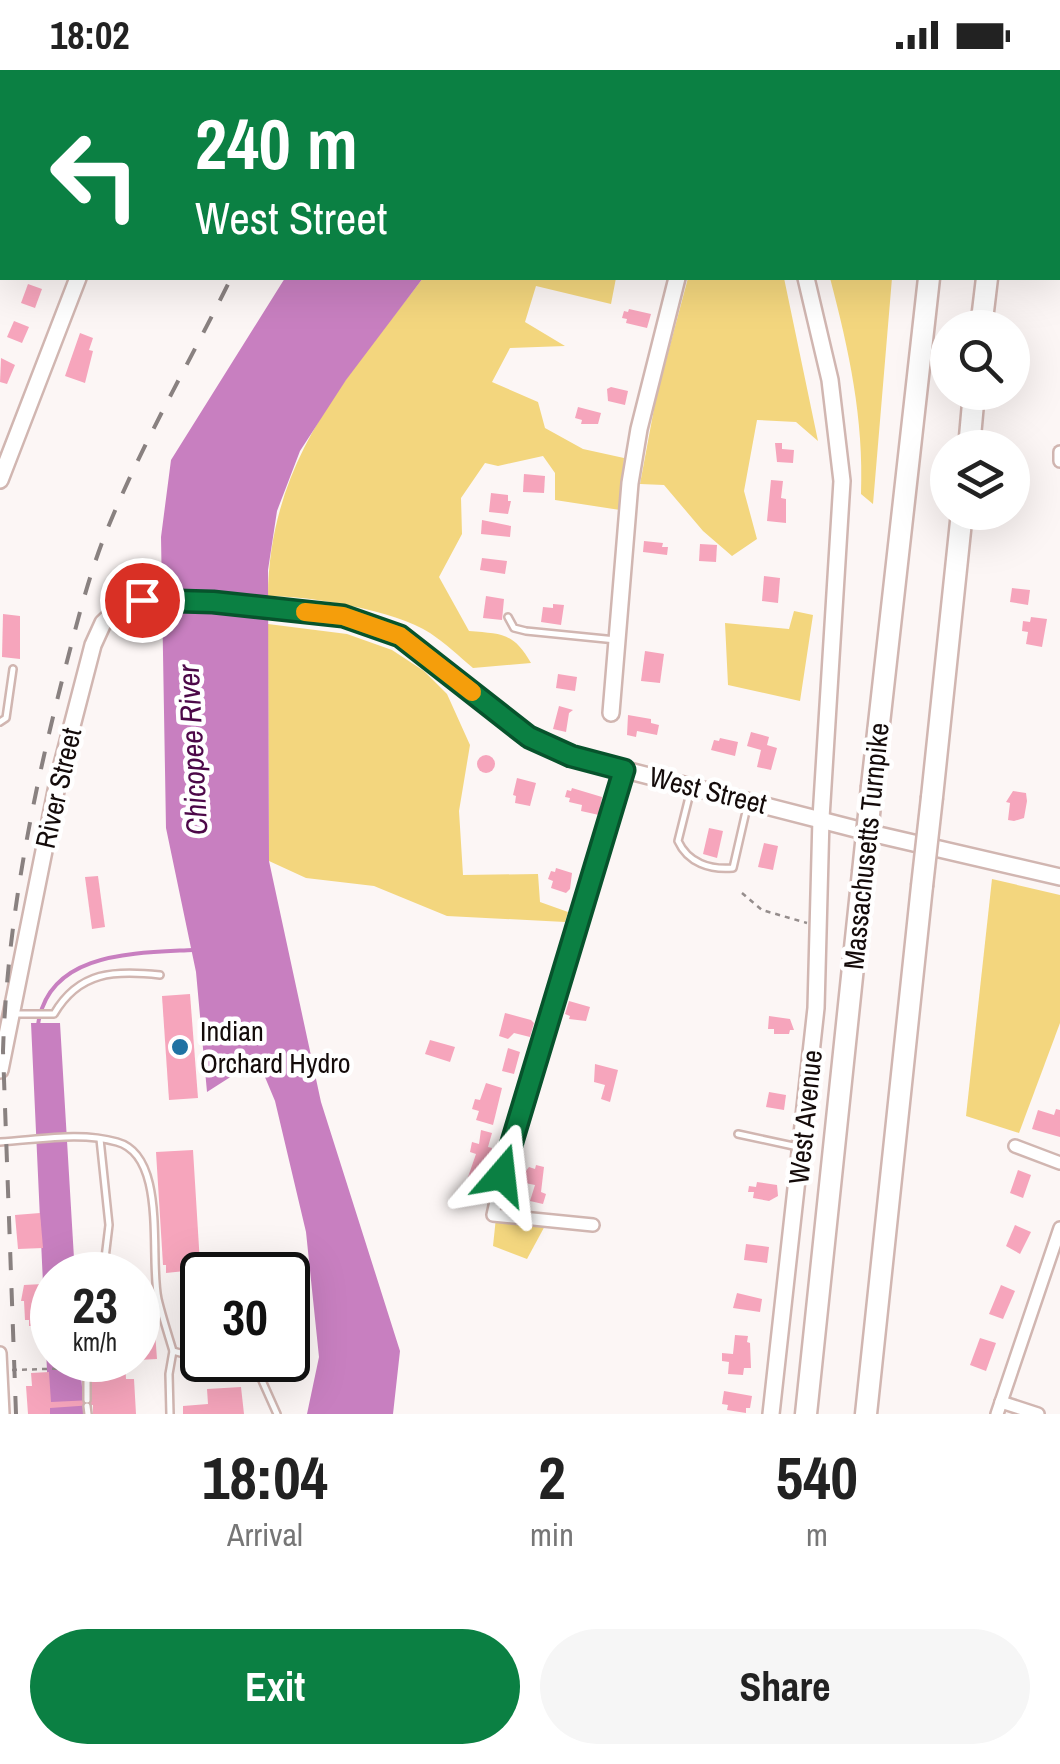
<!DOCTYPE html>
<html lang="en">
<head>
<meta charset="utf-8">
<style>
	:root { --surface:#fff; --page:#f6f6f6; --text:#222; --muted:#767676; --accent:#0b8043 }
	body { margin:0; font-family:"Archivo Narrow",sans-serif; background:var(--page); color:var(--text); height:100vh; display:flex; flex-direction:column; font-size:38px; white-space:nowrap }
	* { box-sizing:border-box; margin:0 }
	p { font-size:32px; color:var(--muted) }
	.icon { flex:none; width:55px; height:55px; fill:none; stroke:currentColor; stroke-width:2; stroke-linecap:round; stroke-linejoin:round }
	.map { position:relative; height:1344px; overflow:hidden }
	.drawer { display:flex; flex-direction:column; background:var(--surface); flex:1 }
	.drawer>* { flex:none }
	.hud { position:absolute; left:0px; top:0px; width:1060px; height:210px; box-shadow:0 10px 40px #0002; background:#0b8043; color:#fff; overflow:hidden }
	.fabs { position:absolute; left:930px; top:240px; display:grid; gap:20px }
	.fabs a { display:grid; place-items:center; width:100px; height:100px; border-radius:50%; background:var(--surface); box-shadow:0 10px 40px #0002; font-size:50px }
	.speed { position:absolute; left:30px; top:1182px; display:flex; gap:20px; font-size:50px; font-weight:700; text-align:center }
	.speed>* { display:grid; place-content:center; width:130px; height:130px; border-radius:50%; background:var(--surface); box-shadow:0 10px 40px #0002; line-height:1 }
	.speed small { font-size:25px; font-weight:400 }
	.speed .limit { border:5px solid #111; border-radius:15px; background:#fff; color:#111 }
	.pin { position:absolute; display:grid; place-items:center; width:85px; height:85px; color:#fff; margin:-42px; border:5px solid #fff; border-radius:50%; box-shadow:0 2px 10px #0007 }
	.me { position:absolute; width:110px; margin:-55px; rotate:17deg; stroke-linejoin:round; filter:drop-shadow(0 0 8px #0008) }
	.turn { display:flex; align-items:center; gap:35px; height:210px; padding:0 30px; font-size:45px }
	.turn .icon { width:130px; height:130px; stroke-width:2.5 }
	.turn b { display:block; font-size:70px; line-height:85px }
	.eta { display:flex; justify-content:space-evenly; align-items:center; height:170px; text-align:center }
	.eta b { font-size:60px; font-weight:700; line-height:70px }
	.action { display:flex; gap:20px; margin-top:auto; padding:20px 30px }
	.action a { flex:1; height:115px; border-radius:60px; background:var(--accent); color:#fff; font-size:40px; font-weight:700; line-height:115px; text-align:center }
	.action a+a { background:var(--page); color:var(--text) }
	.status { display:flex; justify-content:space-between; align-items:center; height:70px; padding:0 50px; background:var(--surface); direction:ltr }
	.status svg { height:28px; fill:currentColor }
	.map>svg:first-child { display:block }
</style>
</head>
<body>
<div class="status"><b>18:02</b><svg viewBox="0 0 49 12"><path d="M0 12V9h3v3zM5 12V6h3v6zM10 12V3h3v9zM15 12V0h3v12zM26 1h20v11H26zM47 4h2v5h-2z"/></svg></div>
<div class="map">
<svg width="1060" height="1344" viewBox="0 0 1060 1344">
	<rect width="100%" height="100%" fill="#fcf6f5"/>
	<!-- green -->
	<g fill="#f3d67e">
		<path d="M423 208H616L611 234 536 216 525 252 565 276 510 278 492 312 538 332 545 358 583 379 624 388 620 440 555 430V403L543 386 498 396 485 393 461 428 462 464 439 507 469 561C502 564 513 562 531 593L473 598C459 586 445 573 430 563 394 540 311 526 268 526 269 391 346 309 423 208Z"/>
		<path d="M688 208H784L818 371 796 352 757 350 744 421 757 469 732 486 703 461 664 415 640 414 656 328Z"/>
		<path d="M830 208H892L873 434 861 424C864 349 849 280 830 208Z"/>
		<path d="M794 541 813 545 800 631 728 615 725 553 789 559Z"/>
		<path d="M268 554 347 564 392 580 424 601 447 624 470 675 459 741 463 805 538 804 540 832 568 842 565 852 447 846 374 816 306 808 269 791Z"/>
		<path d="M992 809 1060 825V953L1019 1063 966 1046Z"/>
		<path d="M497 1138 547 1152 527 1189 493 1176Z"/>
	</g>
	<!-- water -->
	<g fill="#c87fc0">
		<path d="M285 208H423L346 310 300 381 277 441 268 500 269 791 321 1032 400 1281 393 1344H307L319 1287 306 1162 275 1031 262 1000 232 1006 207 1022 196 902 166 758 161 467 171 390Z"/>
		<path d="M31 953H60L75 1205H52V1290H80L84 1344H49Z"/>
	</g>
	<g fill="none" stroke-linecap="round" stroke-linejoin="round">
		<!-- stream -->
		<path stroke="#c87fc0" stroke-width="4" d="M38 955C48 881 135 883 193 880"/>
	</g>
	<!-- building -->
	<g fill="#f6a5bc">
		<path d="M28 214 42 219 35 238 21 233Z"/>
		<path d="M629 239 651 244 647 258 626 253 627 249 622 248 624 241 628 242Z"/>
		<path d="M14 251 29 257 22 273 7 267Z"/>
		<path d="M80 263 93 268 89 280 93 281 85 313 65 306Z"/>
		<path d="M1 288 15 295 7 314 0 312Z"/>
		<path d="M611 317 628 321 625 335 608 331 607 319Z"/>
		<path d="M578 337 601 343 598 354H581L582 350 575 348Z"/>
		<path d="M775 373H782V379L794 380 793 393 777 392Z"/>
		<path d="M524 404 545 406 544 423 523 422Z"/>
		<path d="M771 410 783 411 781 428 786 429V453L767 451Z"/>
		<path d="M491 423 508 425V431H511L508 444 489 442Z"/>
		<path d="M482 450 511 456 510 467 481 464Z"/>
		<path d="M644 471 663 473 662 477H668L667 485 643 482Z"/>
		<path d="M700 474 717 475 716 492 699 491Z"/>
		<path d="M482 488 507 491 505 504 480 500Z"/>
		<path d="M764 506 780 508 778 533 762 531Z"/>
		<path d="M1012 518 1030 520 1028 535 1010 532Z"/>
		<path d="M486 526 504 529 502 550 483 548Z"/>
		<path d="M553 534 564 535 561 555 541 552 543 537 553 538Z"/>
		<path d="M3 544 20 546V589L2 587Z"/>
		<path d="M1031 547 1047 549 1042 577 1026 574 1028 562 1022 561 1023 551 1030 552Z"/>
		<path d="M645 581 664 584 660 613 641 611Z"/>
		<path d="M558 604 577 607 575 621 556 618Z"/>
		<path d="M559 636 573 640 569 643 566 662 553 659Z"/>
		<path d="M628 645 651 649V653L659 655 657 665 637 661 636 667 627 665Z"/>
		<path d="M751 662 769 667 767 675 777 678 771 700 757 697 761 680 747 676Z"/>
		<path d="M720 668 738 672 735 686 711 680 714 670 719 671Z"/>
		<circle cx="486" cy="694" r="9"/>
		<path d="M517 708 536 713 530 736 515 733 516 726 513 725Z"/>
		<path d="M572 718 602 727 599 745 581 741 582 735 569 732 570 728 565 727 567 720 571 721Z"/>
		<path d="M1013 721 1026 723 1027 731 1024 748 1014 751 1008 750 1010 733 1006 732Z"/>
		<path d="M709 758 723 761 717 788 703 784Z"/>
		<path d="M764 773 778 776 773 800 758 797Z"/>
		<path d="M556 798 572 803 570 819 566 823 551 818 553 811 548 809 551 801 555 802Z"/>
		<path d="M98 806 105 857 92 859 85 807Z"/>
		<path d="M190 924 198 1028 169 1030 162 926Z"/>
		<path d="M569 931 590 937 586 951 569 949 570 946 565 944Z"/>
		<path d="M505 943 531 950 534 953 530 967 514 963 508 969 499 966Z"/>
		<path d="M769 946 790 949 794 960H790L789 964H774V959H768Z"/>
		<path d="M430 970 455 977 450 992 425 984Z"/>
		<path d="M508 978 520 982 514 1004 502 1001Z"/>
		<path d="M595 994 618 1000 610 1032 601 1029 605 1015 594 1012Z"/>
		<path d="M486 1013 502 1018 493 1055 476 1050 479 1041 472 1039 475 1029 480 1030Z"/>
		<path d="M769 1022 786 1025 784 1040 766 1037Z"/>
		<path d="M1056 1039 1060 1040V1067L1032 1059 1038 1040 1054 1045Z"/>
		<path d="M481 1060 492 1063 488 1077 492 1078 483 1112 468 1107 476 1084 470 1082 472 1072 479 1074Z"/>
		<path d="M193 1080 201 1210 186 1211 185 1201 166 1203V1195H163L156 1082Z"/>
		<path d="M536 1095 544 1097 541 1122 546 1124 543 1134 530 1131 535 1115 525 1113V1102L529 1097 535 1099Z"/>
		<path d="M1018 1100 1031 1105 1023 1128 1010 1123Z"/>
		<path d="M757 1112 777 1115 778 1126 769 1131 753 1128 754 1122H748L749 1116 756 1117Z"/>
		<path d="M40 1143 43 1178 18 1179 15 1145Z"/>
		<path d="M1015 1155 1031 1162 1020 1184 1006 1176Z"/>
		<path d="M746 1174 769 1177 767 1193 744 1190Z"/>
		<path d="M43 1214 42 1250H38V1256H29V1250H25L24 1231H21L24 1215Z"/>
		<path d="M1001 1215 1015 1221 1003 1249 989 1244Z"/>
		<path d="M737 1223 762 1229 760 1242 733 1238Z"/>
		<path d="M146 1253V1262H155L157 1289 138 1290V1254Z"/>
		<path d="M735 1265 748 1266 747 1272 750 1273 751 1298H744L743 1305 728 1304 729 1292 722 1291V1283L733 1284Z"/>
		<path d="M980 1268 996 1273 986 1301 970 1295Z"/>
		<path d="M103 1290H125L126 1309H134L136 1344H93V1335L50 1338V1344H28L26 1316H32L31 1303 49 1302 51 1332 92 1330 91 1312 105 1311Z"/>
		<path d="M241 1317 244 1344H183V1336L208 1334 207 1319Z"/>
		<path d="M724 1321 752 1326 750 1338H746V1343L727 1340 728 1335 722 1334Z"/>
	</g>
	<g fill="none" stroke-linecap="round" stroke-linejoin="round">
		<defs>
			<g id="lane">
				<path d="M729 2 730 0"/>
				<path d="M508 547 514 558 526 561 616 570"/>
				<path d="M0 652 6 648 13 599"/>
				<path d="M691 719 678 771C688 793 710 800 733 798L747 737"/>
				<path d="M16 944H54C79 901 115 900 160 905"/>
				<path d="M738 1064 798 1077"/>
				<path d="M100 1069 109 1155 103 1205"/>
				<path d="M0 1072C37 1070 80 1061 117 1072 168 1086 149 1188 158 1229 162 1246 168 1264 173 1281L202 1289"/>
				<path d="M138 1233 157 1228"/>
				<path d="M87 1290V1330"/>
				<path d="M205 1290 260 1306 277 1344"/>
				<path d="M87 1336 88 1344"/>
				<path d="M170 1344 169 1304 173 1281"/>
			</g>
			<g id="street">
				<path d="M152 2 154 0"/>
				<path d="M1060 382V391"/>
				<path d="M1015 1076 1060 1093"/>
				<path d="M593 1155 493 1145 502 1105 624 699"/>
				<path d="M0 1283 3 1344"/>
				<path d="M1001 1332 1038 1344"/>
				<path d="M997 1344 1060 1158"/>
			</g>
			<g id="secondary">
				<path d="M90 0 91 2"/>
				<path d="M761 0V2"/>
				<path d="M0 410 78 208"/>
				<path d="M611 643 630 413 639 359 677 208"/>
				<path d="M0 1000 59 706 93 575 103 553 122 535 141 530 213 533 343 547 400 566 529 667 571 686 879 765 1060 807"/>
				<path d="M771 1344 816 938 821 748 842 411 830 310 806 208"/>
			</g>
			<g id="highway">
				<path d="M953 2V0"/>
				<path d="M1009 2V0"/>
				<path d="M981 258 987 208"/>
				<path d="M969 378 974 322"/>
				<path d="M872 716 929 208"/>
				<path d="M932 727 962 442"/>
				<path d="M806 1344 863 802"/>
				<path d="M866 1344 922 816"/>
			</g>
		</defs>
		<!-- lane casing -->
		<use href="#lane" stroke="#d1b6b1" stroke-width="10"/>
		<!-- street casing -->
		<use href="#street" stroke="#d1b6b1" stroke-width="16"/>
		<!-- secondary casing -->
		<use href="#secondary" stroke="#d1b6b1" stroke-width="20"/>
		<!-- highway casing -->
		<use href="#highway" stroke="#d1b6b1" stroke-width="25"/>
		<!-- path -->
		<g stroke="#958d8c" stroke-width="2.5" stroke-dasharray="5 5" stroke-linecap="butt">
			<path d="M742 823 762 840 807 853"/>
			<path d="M12 1300 79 1298"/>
		</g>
		<!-- lane -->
		<use href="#lane" stroke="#fff" stroke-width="5"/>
		<!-- street -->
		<use href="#street" stroke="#fff" stroke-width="11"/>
		<!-- secondary -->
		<use href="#secondary" stroke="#fff" stroke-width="15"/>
		<!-- highway -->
		<use href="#highway" stroke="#fff" stroke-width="20"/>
		<!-- rail -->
		<g stroke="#898180" stroke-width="4" stroke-dasharray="18 18" stroke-linecap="butt">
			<path d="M294 2 295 0"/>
			<path d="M312 2 313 0"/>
			<path d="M16 1344 3 981C7 852 33 723 65 599 77 553 89 504 107 460 142 373 190 292 231 208"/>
		</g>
		<defs>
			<g id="highway-bridge">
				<path d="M863 802 872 716"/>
				<path d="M922 816 932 727"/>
			</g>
		</defs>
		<!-- highway-bridge casing -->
		<use href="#highway-bridge" stroke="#d1b6b1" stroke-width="25" stroke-linecap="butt"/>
		<!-- highway-bridge -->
		<use href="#highway-bridge" stroke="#fff" stroke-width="20"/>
	</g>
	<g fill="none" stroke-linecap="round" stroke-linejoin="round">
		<defs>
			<path id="route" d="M142 530 213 532 343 546 400 566 529 667 571 686 624 700 502 1105"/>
		</defs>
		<!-- route casing -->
		<use href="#route" stroke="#07532c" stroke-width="25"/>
		<!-- route -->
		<use href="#route" stroke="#0b8043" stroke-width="18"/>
		<!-- slow -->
		<path stroke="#f59e0b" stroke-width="18" d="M305 542 343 546 400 566 472 622"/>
	</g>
	<!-- markers -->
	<circle fill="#2072a3" stroke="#fff" stroke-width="4" cx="180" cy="977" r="10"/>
	<g text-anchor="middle" stroke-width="9" stroke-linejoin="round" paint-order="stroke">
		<!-- street labels -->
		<g font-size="28" fill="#140b0a" stroke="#fff">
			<text transform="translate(58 718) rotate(-77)" y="10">River Street</text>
			<text transform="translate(708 720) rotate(14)" y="10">West Street</text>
			<text transform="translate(866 776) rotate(-84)" y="10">Massachusetts Turnpike</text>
			<text transform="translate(805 1047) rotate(-84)" y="10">West Avenue</text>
		</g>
		<!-- poi labels -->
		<g font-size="28" fill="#140b0a" stroke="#fff" text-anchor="start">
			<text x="200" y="971">Indian<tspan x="200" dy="32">Orchard Hydro</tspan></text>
		</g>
		<!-- water labels -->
		<g font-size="30" font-style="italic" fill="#4c0848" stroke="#fff">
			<text transform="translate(193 680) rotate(-93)" y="10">Chicopee River</text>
		</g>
	</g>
</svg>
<div class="fabs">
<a><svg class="icon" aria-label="search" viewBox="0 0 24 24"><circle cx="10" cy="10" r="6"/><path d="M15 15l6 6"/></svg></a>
<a><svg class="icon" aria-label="layers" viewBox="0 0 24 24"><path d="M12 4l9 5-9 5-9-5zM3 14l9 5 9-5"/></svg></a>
</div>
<div class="speed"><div>23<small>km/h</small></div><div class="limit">30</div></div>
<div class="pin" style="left:142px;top:530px;background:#d93025"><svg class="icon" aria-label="arrive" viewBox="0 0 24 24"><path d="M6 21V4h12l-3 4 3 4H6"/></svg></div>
<svg class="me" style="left:502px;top:1105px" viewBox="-20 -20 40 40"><path d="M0-17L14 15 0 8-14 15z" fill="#0b8043" stroke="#fff" stroke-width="4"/></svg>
<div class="hud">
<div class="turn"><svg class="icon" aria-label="left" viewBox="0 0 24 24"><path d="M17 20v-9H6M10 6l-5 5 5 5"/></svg><div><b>240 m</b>West Street</div></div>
</div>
</div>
<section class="drawer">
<div class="eta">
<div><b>18:04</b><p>Arrival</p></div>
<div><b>2</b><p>min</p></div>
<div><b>540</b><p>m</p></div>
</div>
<div class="action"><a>Exit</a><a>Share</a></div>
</section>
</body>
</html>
